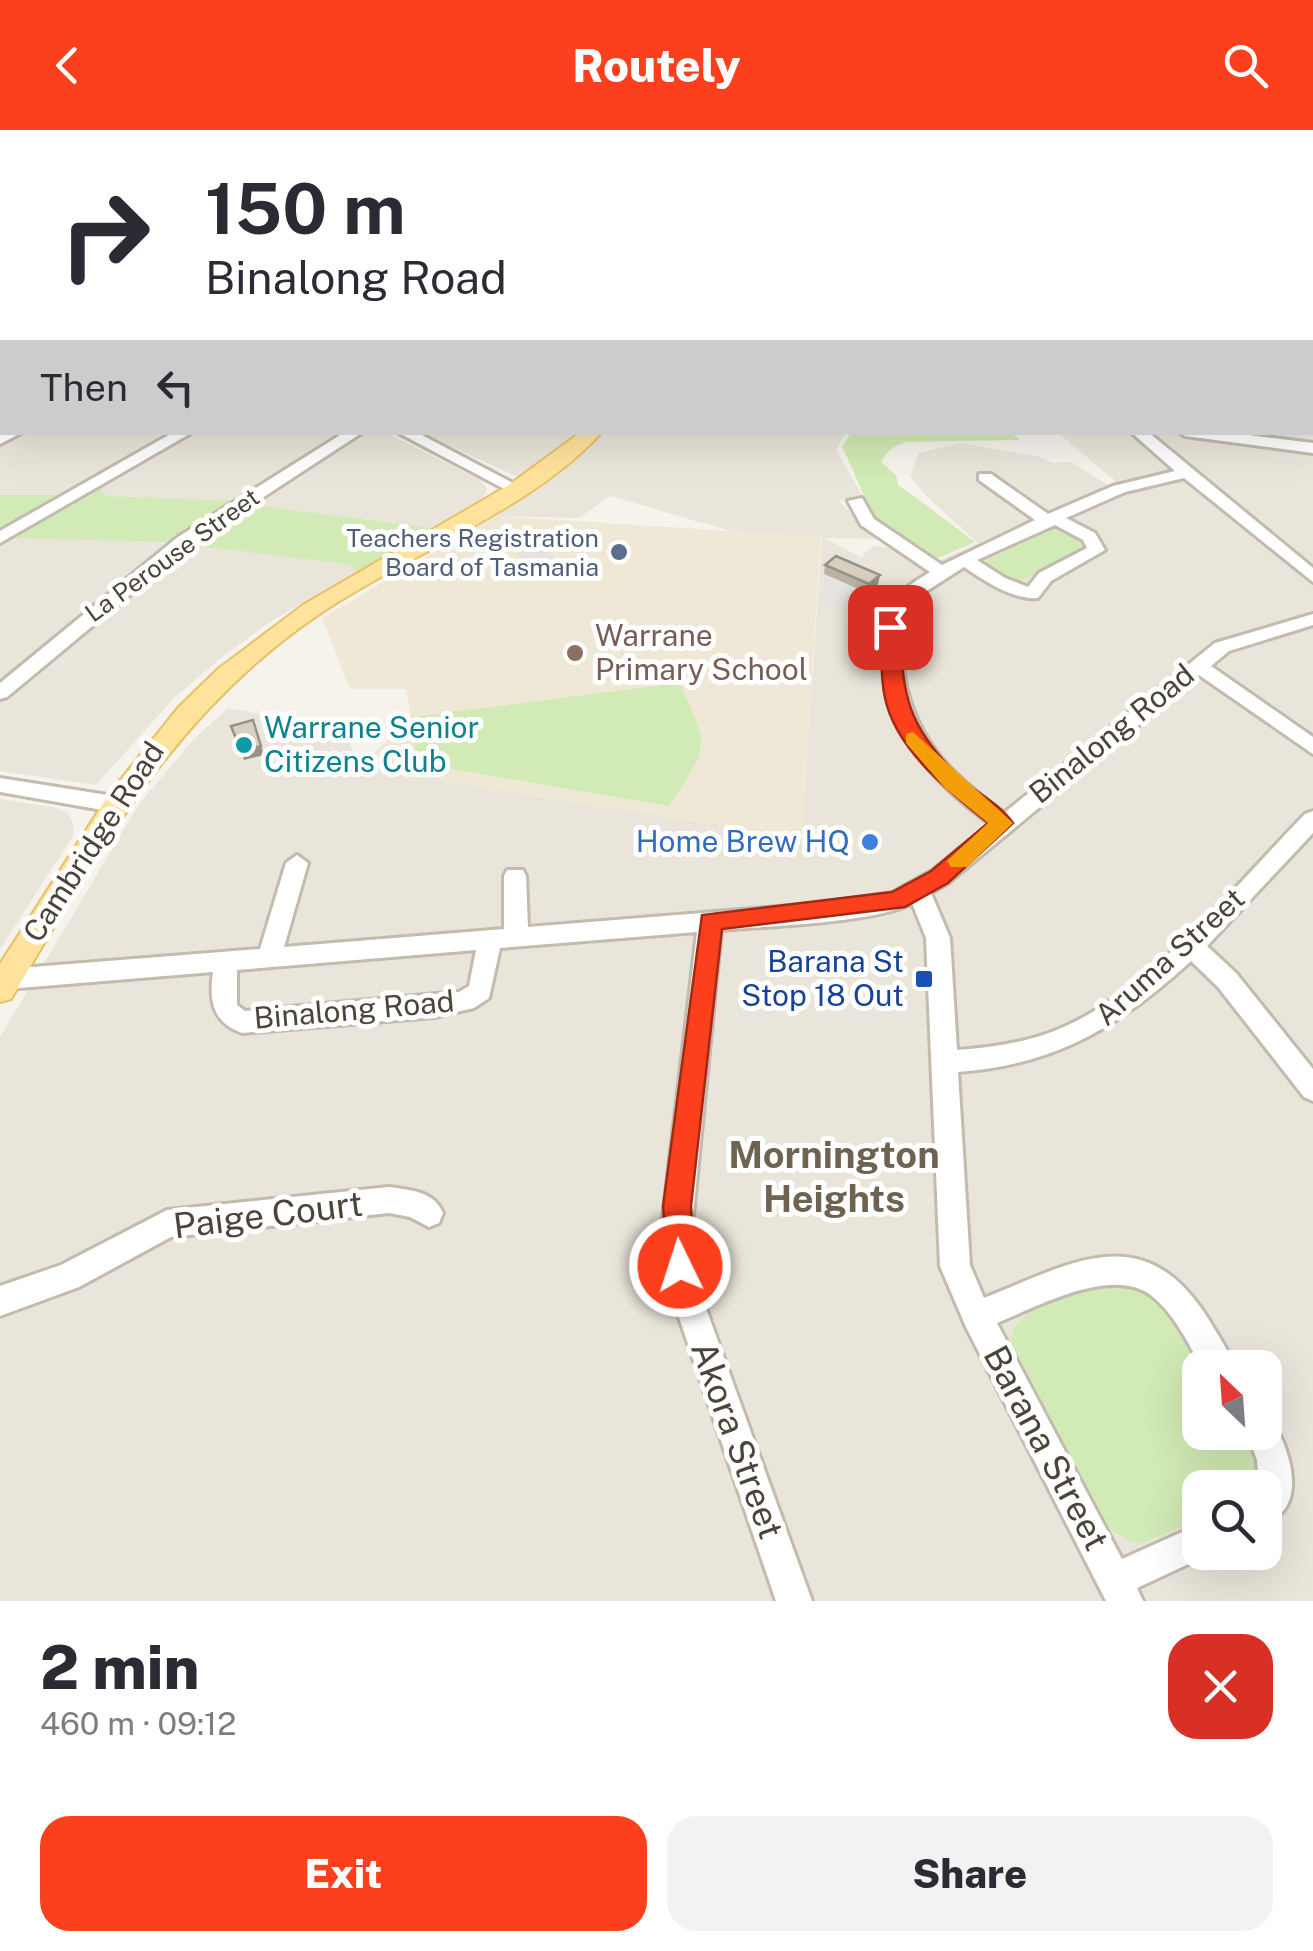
<!DOCTYPE html>
<html lang="en">
<head>
<meta charset="utf-8">
<style>
	:root { --surface:#fff; --page:#f2f2f3; --text:#2b2b33; --muted:#7c7c81; --accent:#fc3f1d }
	body { margin:0; font-family:"Public Sans",sans-serif; background:var(--page); color:var(--text); height:100vh; display:flex; flex-direction:column; font-size:38px; white-space:nowrap }
	* { box-sizing:border-box; margin:0 }
	p { font-size:32px; color:var(--muted) }
	.icon { flex:none; width:55px; height:55px; fill:none; stroke:currentColor; stroke-width:2; stroke-linecap:round; stroke-linejoin:round }
	.map { position:relative; height:1471px; overflow:hidden }
	.sheet { display:flex; flex-direction:column; background:var(--surface); flex:1 }
	.sheet>* { flex:none }
	.banner { position:absolute; left:0px; top:0px; width:1315px; height:305px; box-shadow:0 10px 40px #0002; background:#fff; color:var(--text); overflow:hidden }
	.needle { width:65px; rotate:335deg }
	.controls { position:absolute; left:1182px; top:1220px; display:grid; gap:20px }
	.controls a { display:grid; place-items:center; width:100px; height:100px; border-radius:20px; background:var(--surface); box-shadow:0 10px 40px #0002; font-size:50px }
	.pin { position:absolute; display:grid; place-items:center; width:85px; height:85px; color:#fff; margin:-42px; border-radius:20px; box-shadow:0 5px 15px #0006 }
	.me { position:absolute; width:110px; margin:-55px; rotate:356deg; stroke-linejoin:round; filter:drop-shadow(0 0 8px #0008) }
	.turn { display:flex; align-items:center; gap:35px; height:210px; padding:0 40px; font-size:45px }
	.turn .icon { width:130px; height:130px; stroke-width:2.5 }
	.turn b { display:block; font-size:70px; line-height:85px }
	.then { display:flex; align-items:center; height:95px; padding:0 40px; background:#0003; gap:20px; font-size:38px }
	.round { display:grid; place-items:center; flex:none; width:105px; height:105px; border-radius:30px; background:var(--page) }
	.headline { display:flex; align-items:center; justify-content:space-between; height:170px; padding:0 40px }
	h1 { font-size:60px; font-weight:800; line-height:75px }
	.primary-button { display:flex; gap:20px; margin-top:auto; padding:20px 40px }
	.primary-button a { flex:1; height:115px; border-radius:30px; background:var(--accent); color:#fff; font-size:40px; font-weight:800; line-height:115px; text-align:center }
	.primary-button a+a { background:var(--page); color:var(--text) }
	header { display:flex; justify-content:space-between; align-items:center; height:130px; padding:0 40px; background:var(--accent); color:#fff; font-size:45px; font-weight:800 }
	.map>svg:first-child { display:block }
</style>
</head>
<body>
<header><svg class="icon" aria-label="back" viewBox="0 0 24 24"><path d="M15 5l-7 7 7 7"/></svg>Routely<svg class="icon" aria-label="search" viewBox="0 0 24 24"><circle cx="10" cy="10" r="6"/><path d="M15 15l6 6"/></svg></header>
<div class="map">
<svg width="1313" height="1471" viewBox="0 0 1313 1471">
	<rect width="100%" height="100%" fill="#f6f3ec"/>
	<!-- residential -->
	<g fill="#eae5da" fill-rule="evenodd">
		<path d="M0 148 2 302 387 303 482 351 487 359 484 367 270 492 222 527 174 568 96 655 0 641Z"/>
		<path d="M1313 290V1471H0V907L139 674 194 609 228 578 345 599 358 638 801 707 822 407 731 401 610 366 579 388 496 386 539 357 422 303H846L836 320 863 367 838 370 877 409 824 408 863 428V423L875 416 891 418 922 438 978 413 925 365 910 346 919 323 960 313 1040 327 1053 333 1071 332 1108 355 1115 351 1058 303 1312 302ZM1200 1238H1265V1302H1200ZM1200 1358H1265V1422H1200Z"/>
		<path d="M0 669 57 678 69 684 73 695V706L0 819Z"/>
	</g>
	<!-- education -->
	<path fill="#efe8d6" d="M496 386 821 407 801 708 358 638 411 588 406 559H350L322 488Z"/>
	<!-- green -->
	<g fill="#d2eab5">
		<path d="M852 302H1010L1020 310 907 312C894 316 888 319 881 332L896 345 898 355C924 373 948 392 975 412L932 431 873 386 842 316Z"/>
		<path d="M96 355 106 366 232 371 173 412 11 408Z"/>
		<path d="M0 365H57L0 399Z"/>
		<path d="M254 369 267 377 431 398 357 442 349 434 187 415Z"/>
		<path d="M1053 399 1083 411 1086 420 1019 452 987 435V430Z"/>
		<path d="M679 553C711 619 708 615 669 676L440 637 416 628 412 587Z"/>
		<path d="M1114 1150 1161 1169 1207 1237 1200 1238V1302L1248 1303 1264 1346 1258 1357 1200 1358V1389L1145 1412 1133 1413 1103 1395 1010 1218C1009 1174 1080 1163 1114 1150Z"/>
	</g>
	<!-- parking -->
	<g fill="#e5e3e0">
		<path d="M540 405 560 438 530 445 511 411Z"/>
		<path d="M824 446 878 469 870 486 824 471Z"/>
	</g>
	<g fill="none" stroke-linecap="round" stroke-linejoin="round">
		<!-- stream -->
		<path stroke="#a9d4f2" stroke-width="2.5" d="M708 2 724 0"/>
		<defs>
			<g id="minor">
				<path d="M571 0H583L585 2H574Z"/>
				<path d="M1049 0H1063L1065 2H1052Z"/>
				<rect x="1312" y="62" width="1" height="6"/>
				<rect x="0" y="88" width="2" height="7"/>
				<rect x="0" y="169" width="2" height="8"/>
				<rect x="1312" y="224" width="1" height="8"/>
				<path d="M3 302H23L0 314V304Z"/>
				<path d="M174 302H193L0 413V401Z"/>
				<path d="M345 302H363L190 415 7 567 0 569V553L178 407Z"/>
				<path d="M397 302H416L526 360 512 363Z"/>
				<path d="M1131 302H1148L1313 438V452L1184 348 1125 362 1066 388 1095 403 1105 420 1051 451 1038 468C1012 470 985 451 964 437L908 473C897 493 899 513 902 534 912 607 946 641 1004 683L1215 513 1313 484V495L1229 521 1211 536 1313 607V624L1199 545 948 753 931 763 950 808 957 920C988 918 1016 914 1046 904 1141 872 1236 755 1305 684L1313 681V703L1207 816 1236 843 1313 939V971L1304 967 1218 857 1191 831C1120 896 1056 935 958 942L970 1135 984 1168C1074 1132 1145 1087 1209 1190 1218 1205 1229 1221 1235 1238H1202C1188 1213 1175 1185 1153 1167 1114 1134 1037 1177 997 1193L1122 1429 1200 1394V1422L1212 1423 1137 1458 1143 1471H1106L966 1197 940 1136 926 808 912 773C877 793 765 796 721 800L691 1105 703 1170 812 1471H776L673 1170 661 1105 697 802 500 818 489 868 474 878 434 887 242 903C212 892 209 870 213 842L7 859 0 857V841L7 839 260 819 286 733 297 725 308 733 284 817 504 799V746L507 740H523L526 746 528 797 815 774 892 763 932 741 990 694C934 653 893 609 884 538 877 486 885 469 930 442L861 395 848 371 862 368 874 389 942 435 1035 390 979 350V344H991L1048 384 1113 356 1175 341ZM1055 395 1083 410 1087 418 1039 443 1028 457 1005 448 977 430ZM476 820 469 856 459 862 245 881 237 875V840Z"/>
				<path d="M1178 302H1225L1313 313V323L1185 306Z"/>
				<path d="M0 648 114 666 125 674 114 682 0 662Z"/>
				<path d="M389 1057C410 1060 434 1061 443 1083L439 1093 429 1097 410 1087 389 1083 171 1107 79 1157 0 1186V1156L61 1135 167 1080Z"/>
				<path d="M1265 1287 1273 1291C1290 1322 1309 1376 1265 1394V1358H1259L1257 1330 1246 1302H1265Z"/>
			</g>
			<g id="major">
				<path d="M1284 0H1301L1303 2H1286Z"/>
				<rect x="1312" y="13" width="1" height="8"/>
				<path d="M581 302H602C532 380 402 427 315 487 171 586 98 723 11 869L0 872V834L110 663 178 578 218 539 303 475 509 355Z"/>
			</g>
			<rect id="highway" x="0" y="125" width="2" height="10"/>
		</defs>
		<!-- minor casing -->
		<use href="#minor" stroke="#c2bbae" stroke-width="6"/>
		<!-- major casing -->
		<use href="#major" stroke="#e6c16a" stroke-width="4"/>
		<!-- highway casing -->
		<use href="#highway" stroke="#e0a43c" stroke-width="6"/>
		<!-- minor -->
		<use href="#minor" fill="#fff" fill-rule="evenodd"/>
		<!-- major -->
		<use href="#major" fill="#ffe39c" fill-rule="evenodd"/>
		<!-- highway -->
		<use href="#highway" fill="#ffcf6e" fill-rule="evenodd"/>
	</g>
	<!-- wall -->
	<path fill="#bab2a6" d="M825 435 880 445 878 454 868 463 824 444Z"/>
	<!-- shaded-wall -->
	<g fill="#979187">
		<path d="M880 445 878 454 868 463 869 454Z"/>
		<path d="M261 616 264 625 244 630 241 621Z"/>
	</g>
	<!-- building -->
	<g fill="#d8cfc1" stroke="#979187" stroke-width="2.5">
		<path d="M836 426 880 445 869 454 825 435Z"/>
		<path d="M253 590 261 616 241 621 231 596Z"/>
	</g>
	<!-- route -->
	<path fill="#fc3f1d" stroke="#a42913" stroke-width="2.5" d="M890 492 899 497C904 569 906 593 959 647 976 663 1000 674 1013 693L948 753 905 777 722 799 691 1076 695 1136 691 1147 680 1151 669 1147 663 1076 702 785 892 762 931 741 988 693C949 661 896 620 885 568 880 546 882 520 880 497Z"/>
	<!-- slow -->
	<path fill="#f59e0b" d="M913 602 1013 693 967 737H951L947 731 988 693 945 658 906 613V604Z"/>
	<!-- markers -->
	<circle fill="#5c6f8a" stroke="#fff" stroke-width="4" cx="619" cy="422" r="10"/>
	<circle fill="#8d6e63" stroke="#fff" stroke-width="4" cx="575" cy="523" r="10"/>
	<circle fill="#0f9aa8" stroke="#fff" stroke-width="4" cx="244" cy="615" r="10"/>
	<circle fill="#3f7fe0" stroke="#fff" stroke-width="4" cx="870" cy="712" r="10"/>
	<rect fill="#1a4fb4" stroke="#fff" stroke-width="4" x="914" y="839" width="20" height="20" rx="5"/>
	<g text-anchor="middle" stroke-width="10" stroke-linejoin="round" paint-order="stroke">
		<!-- far-service labels -->
		<g font-size="25" fill="#4e5e75" stroke="#fff" text-anchor="end">
			<text x="599" y="417">Teachers Registration<tspan x="599" dy="29">Board of Tasmania</tspan></text>
		</g>
		<!-- far-street labels -->
		<g font-size="25" fill="#4b4439" stroke="#fff">
			<text transform="translate(172 425) rotate(-36)" y="9">La Perouse Street</text>
		</g>
		<!-- education labels -->
		<g font-size="30" fill="#785e54" stroke="#fff" text-anchor="start">
			<text x="595" y="516">Warrane<tspan x="595" dy="34">Primary School</tspan></text>
		</g>
		<!-- culture labels -->
		<g font-size="30" fill="#0d838f" stroke="#fff" text-anchor="start">
			<text x="264" y="608">Warrane Senior<tspan x="264" dy="34">Citizens Club</tspan></text>
		</g>
		<!-- street labels -->
		<g font-size="30" fill="#4b4439" stroke="#fff">
			<text transform="translate(1112 604) rotate(-39)" y="10">Binalong Road</text>
			<text transform="translate(94 712) rotate(-57)" y="10">Cambridge Road</text>
			<text transform="translate(1170 827) rotate(-42)" y="10">Aruma Street</text>
			<text transform="translate(354 880) rotate(-5)" y="10">Binalong Road</text>
		</g>
		<!-- shop labels -->
		<g font-size="30" fill="#366cbe" stroke="#fff" text-anchor="end">
			<text x="850" y="722">Home Brew HQ</text>
		</g>
		<!-- transit labels -->
		<g font-size="30" fill="#164399" stroke="#fff" text-anchor="end">
			<text x="904" y="842">Barana St<tspan x="904" dy="34">Stop 18 Out</tspan></text>
		</g>
		<!-- near-street labels -->
		<g font-size="35" fill="#4b4439" stroke="#fff">
			<text transform="translate(268 1085) rotate(-7)" y="12">Paige Court</text>
			<text transform="translate(737 1310) rotate(70)" y="12">Akora Street</text>
			<text transform="translate(1046 1318) rotate(62)" y="12">Barana Street</text>
		</g>
		<!-- near-neighbourhood labels -->
		<g font-size="38" font-weight="bold" fill="#6e6250" stroke="#fff">
			<text x="834" y="1038">Mornington<tspan x="834" dy="44">Heights</tspan></text>
		</g>
	</g>
</svg>
<div class="controls">
<a><svg class="needle" viewBox="-14 -14 28 28"><path d="M0-13l5 13h-10z" fill="#e53935"/><path d="M0 13l5-13h-10z" fill="#7c7c81"/></svg></a>
<a><svg class="icon" aria-label="search" viewBox="0 0 24 24"><circle cx="10" cy="10" r="6"/><path d="M15 15l6 6"/></svg></a>
</div>
<div class="pin" style="left:890px;top:497px;background:#d93025"><svg class="icon" aria-label="arrive" viewBox="0 0 24 24"><path d="M6 21V4h12l-3 4 3 4H6"/></svg></div>
<svg class="me" style="left:680px;top:1136px" viewBox="-20 -20 40 40"><circle r="17" fill="#fc3f1d" stroke="#fff" stroke-width="3"/><path d="M0-11L8 9 0 5-8 9z" fill="#fff"/></svg>
<div class="banner">
<div class="turn"><svg class="icon" aria-label="right" viewBox="0 0 24 24"><path d="M7 20v-9h11M14 6l5 5-5 5"/></svg><div><b>150 m</b>Binalong Road</div></div>
<div class="then">Then<svg class="icon" aria-label="left" viewBox="0 0 24 24"><path d="M17 20v-9H6M10 6l-5 5 5 5"/></svg></div>
</div>
</div>
<section class="sheet">
<div class="headline"><div><h1>2 min</h1><p>460 m · 09:12</p></div><a class="round" style="background:#d93025;color:#fff"><svg class="icon" aria-label="close" viewBox="0 0 24 24"><path d="M6 6l12 12M18 6L6 18"/></svg></a></div>
<div class="primary-button"><a>Exit</a><a>Share</a></div>
</section>
</body>
</html>
